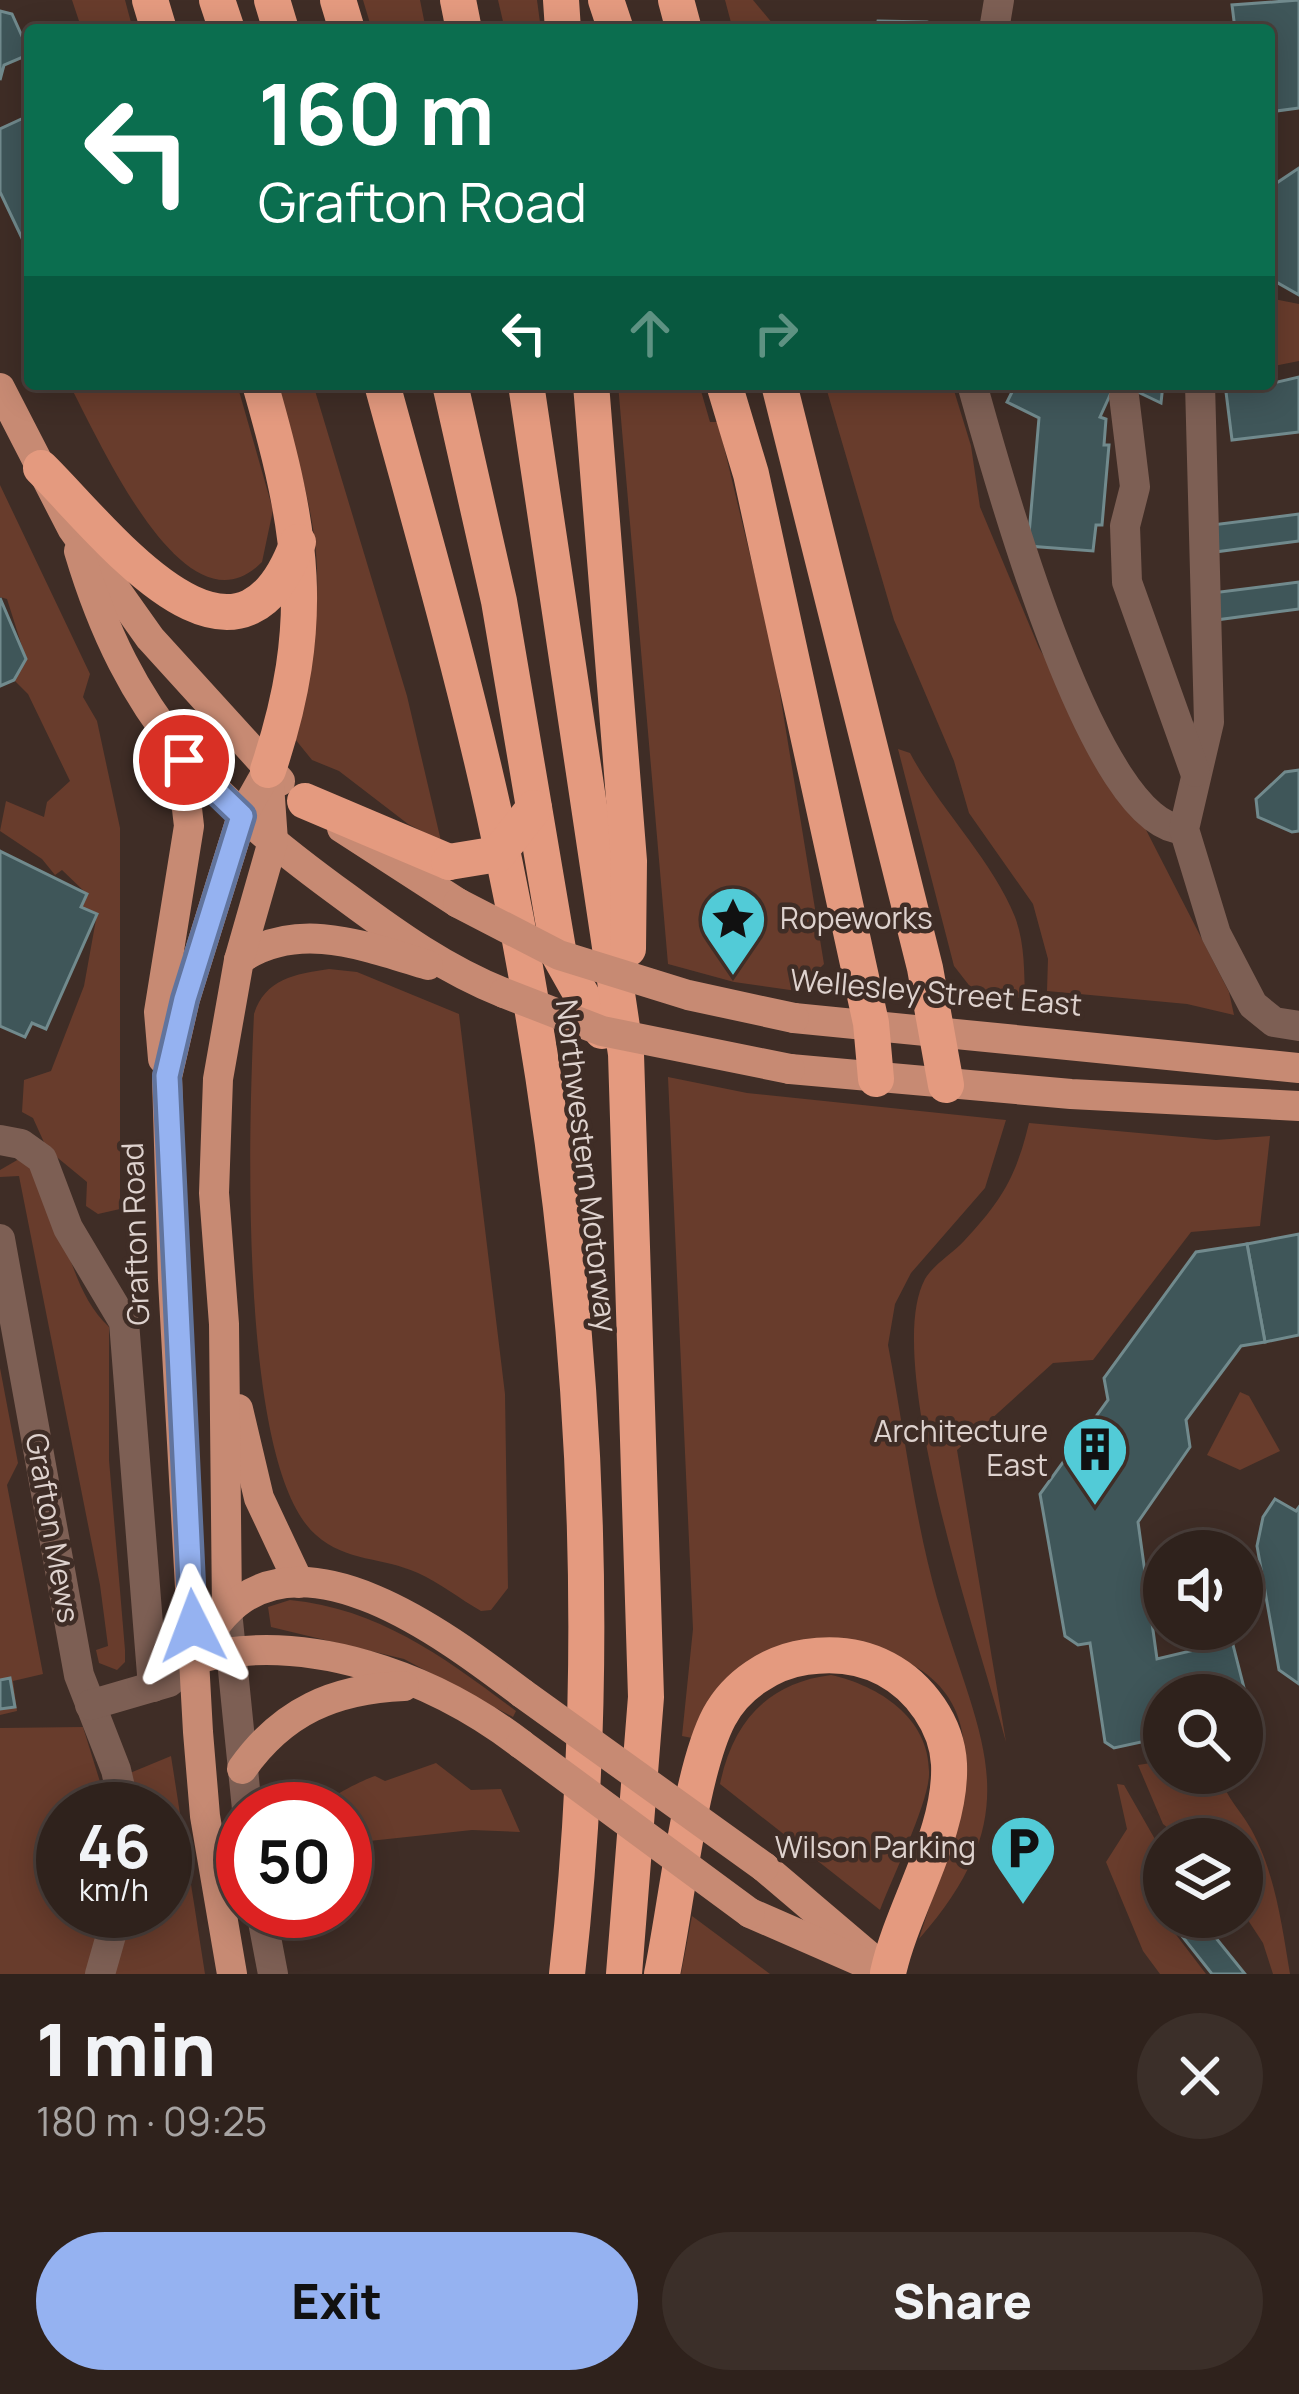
<!DOCTYPE html>
<html lang="en">
<head>
<meta charset="utf-8">
<style>
	:root { --surface:#2f221c; --page:#3b2f29; --text:#f1f3f6; --muted:#a7a4a3; --line:#4a3f3b; --accent:#95b2f1 }
	body { margin:0; font-family:Manrope,sans-serif; background:var(--page); color:var(--text); height:100vh; display:flex; flex-direction:column; font-size:45px; white-space:nowrap }
	* { box-sizing:border-box; margin:0 }
	p { font-size:39px; color:var(--muted) }
	.icon { flex:none; width:66px; height:66px; fill:none; stroke:currentColor; stroke-width:2; stroke-linecap:round; stroke-linejoin:round }
	.map { position:relative; height:1974px; overflow:hidden }
	.panel { display:flex; flex-direction:column; background:var(--surface); flex:1 }
	.panel>* { flex:none }
	.top-card { position:absolute; left:24px; top:24px; width:1251px; height:366px; border-radius:12px; box-shadow:0 6px 30px #0003,0 0 0 3px var(--line); background:#0b6e4f; color:#fff; overflow:hidden }
	.tools { position:absolute; left:1143px; top:1530px; display:grid; gap:24px }
	.tools a { display:grid; place-items:center; width:120px; height:120px; border-radius:50%; background:var(--surface); box-shadow:0 6px 30px #0003,0 0 0 3px var(--line); font-size:60px }
	.speed { position:absolute; left:36px; top:1782px; display:flex; gap:24px; font-size:60px; font-weight:700; text-align:center }
	.speed>* { display:grid; place-content:center; width:156px; height:156px; border-radius:50%; background:var(--surface); box-shadow:0 6px 30px #0003,0 0 0 3px var(--line); line-height:1 }
	.speed small { font-size:30px; font-weight:400 }
	.speed .limit { border:18px solid #d22; background:#fff; color:#111 }
	.pin { position:absolute; display:grid; place-items:center; width:102px; height:102px; color:#fff; margin:-51px; border:6px solid #fff; border-radius:50%; box-shadow:0 3px 12px #0007 }
	.me { position:absolute; width:132px; margin:-66px; rotate:357deg; stroke-linejoin:round; filter:drop-shadow(0 0 9px #0008) }
	.turn { display:flex; align-items:center; gap:42px; height:252px; padding:0 36px; font-size:54px }
	.turn .icon { width:156px; height:156px; stroke-width:2.5 }
	.turn b { display:block; font-size:84px; line-height:102px }
	.lanes { display:flex; align-items:center; height:114px; padding:0 36px; background:#0003; justify-content:center; gap:60px; direction:ltr }
	.lanes .off { opacity:.35 }
	.round { display:grid; place-items:center; flex:none; width:126px; height:126px; border-radius:63px; background:var(--page) }
	.head { display:flex; align-items:center; justify-content:space-between; height:204px; padding:0 36px }
	h1 { font-size:72px; font-weight:800; line-height:90px }
	.button { display:flex; gap:24px; margin-top:auto; padding:24px 36px }
	.button a { flex:1; height:138px; border-radius:72px; background:var(--accent); color:#111; font-size:48px; font-weight:800; line-height:138px; text-align:center }
	.button a+a { background:var(--page); color:var(--text) }
	.map>svg:first-child { display:block }
</style>
</head>
<body>
<div class="map">
<svg width="1299" height="1974" viewBox="0 0 1299 1974">
	<rect width="100%" height="100%" fill="#3f2d26"/>
	<!-- green -->
	<g fill="#683c2c" fill-rule="evenodd">
		<path d="M72 0H125L133 30H82Z"/>
		<path d="M363 0H420L426 30H372Z"/>
		<path d="M498 0H537L541 30H505Z"/>
		<path d="M725 0H753L778 30H733Z"/>
		<path d="M1269 298 1299 304V361L1269 367Z"/>
		<path d="M69 384H237L273 510 262 562C185 641 99 438 69 384Z"/>
		<path d="M276 384H313L407 696 441 841 408 824 339 771 312 760 295 739C304 691 315 642 317 592 320 521 295 452 276 384Z"/>
		<path d="M618 384H699L710 422H718L773 651 824 964 797 991 734 982 668 964Z"/>
		<path d="M825 384H952L971 446 980 507 1039 648 1142 822 1229 992 1234 1015 1187 1004 1047 991 1048 959 1033 904 969 813 954 761 894 620Z"/>
		<path d="M0 485 90 674 83 697 97 721 120 828V1209L98 1214 86 1206 87 1182 47 1149 33 1118 22 1112 24 1080 51 1071 84 986 97 914 81 907 86 893 62 870 55 875 42 859 0 831 6 801 44 817 47 802 70 781 28 694 14 680 26 659 7 599 0 597Z"/>
		<path d="M898 749 910 753C939 808 993 861 1015 917 1025 944 1024 971 1025 999L972 989 954 966Z"/>
		<path d="M329 969 357 972 459 1014 505 1394 508 1588 491 1610 481 1611C460 1599 440 1583 418 1573 383 1557 346 1562 316 1535 237 1466 249 1119 254 1014 265 979 295 974 329 969Z"/>
		<path d="M668 1077 747 1093 1006 1120 985 1188 911 1273 895 1304 888 1345C904 1429 914 1517 937 1598 979 1740 1033 1809 919 1939 962 1804 1027 1668 829 1639L692 1738 682 1736 693 1629Z"/>
		<path d="M1029 1123 1216 1140 1270 1136 1260 1226 1191 1232 1093 1360 1053 1363 957 1450 1006 1742C981 1648 881 1360 925 1279 933 1265 953 1253 964 1241 1002 1200 1016 1177 1029 1123Z"/>
		<path d="M19 1159C65 1185 59 1281 109 1327V1460L125 1650V1662L117 1670 99 1663 96 1650 108 1646 100 1585 19 1176 0 1177V1170Z"/>
		<path d="M0 1368 18 1463 7 1485 43 1674 13 1681 17 1711 0 1715Z"/>
		<path d="M1240 1392 1249 1396 1280 1451 1240 1470 1207 1455Z"/>
		<path d="M290 1600C380 1609 445 1658 516 1711L513 1717 404 1659 271 1627 268 1607Z"/>
		<path d="M831 1675C880 1686 931 1719 929 1775 928 1804 892 1878 880 1910L720 1784C733 1721 768 1683 831 1675Z"/>
		<path d="M83 1727 101 1785 171 1756 205 1974H0V1728ZM63 1809H165V1911H63Z"/>
		<path d="M1164 1761V1773H1219C1226 1798 1239 1808 1251 1829 1275 1872 1282 1926 1290 1974H1273L1263 1943 1242 1911V1839H1214L1208 1824 1174 1833 1163 1824 1138 1765Z"/>
		<path d="M436 1763 471 1790 501 1789 520 1832 472 1830 360 1842 345 1849V1809H316C326 1799 360 1781 375 1776L385 1781Z"/>
		<path d="M1117 1784 1124 1785 1156 1841 1145 1868 1161 1915 1206 1974H1160L1143 1951 1106 1862 1127 1829Z"/>
		<path d="M692 1916 770 1974H681Z"/>
	</g>
	<!-- building -->
	<g fill="#3f5659" stroke="#718a8d" stroke-width="3">
		<path d="M1299 0V108L1269 112V30H1229L1235 29 1232 5Z"/>
		<path d="M0 11 12 14 30 54 4 65 0 80Z"/>
		<path d="M878 21 927 22 955 30H876Z"/>
		<path d="M30 115V255L0 192V129Z"/>
		<path d="M1299 168V295L1269 278V188Z"/>
		<path d="M1299 377V432L1232 440 1225 384H1269Z"/>
		<path d="M1002 384H1115L1100 417 1106 419 1104 445H1109L1102 525H1096L1093 551 1028 546 1039 418 1007 402 1013 390Z"/>
		<path d="M1121 384H1163L1161 403Z"/>
		<path d="M1299 514V541L1215 552 1212 525Z"/>
		<path d="M1299 582V609L1216 620 1212 593Z"/>
		<path d="M0 598 26 659 14 680 0 686Z"/>
		<path d="M1299 770V831L1292 832 1258 817 1256 799 1285 772Z"/>
		<path d="M0 851 87 894 81 907 97 914 46 1029 32 1023 25 1037 0 1026Z"/>
		<path d="M1299 1234V1335L1265 1342 1247 1244Z"/>
		<path d="M1247 1244 1265 1342 1241 1346 1186 1420 1190 1447 1138 1522 1157 1659 1232 1641 1253 1723 1242 1724V1695H1164V1737L1114 1748 1105 1742 1090 1643 1078 1645 1065 1636 1040 1494 1108 1400 1104 1378 1196 1252Z"/>
		<path d="M1275 1499 1296 1511 1299 1507V1684L1279 1670 1257 1546 1263 1517Z"/>
		<path d="M10 1678 15 1707 0 1709V1680Z"/>
		<path d="M1196 1917H1199L1245 1974H1212L1178 1931Z"/>
	</g>
	<g fill="none" stroke-linecap="round" stroke-linejoin="round">
		<!-- minor -->
		<g stroke="#7d5f54" stroke-width="30">
			<path d="M994 30 999 0"/>
			<path d="M972 384C993 459 1093 832 1184 829"/>
			<path d="M1200 384 1209 722 1184 829 1216 934 1253 1005 1274 1022 1299 1026"/>
			<path d="M1124 396 1135 487 1125 526 1127 582 1195 772"/>
			<path d="M0 1140 21 1144 42 1159 68 1228 124 1322 153 1687"/>
			<path d="M0 1239 79 1675 116 1770 125 1809"/>
			<path d="M227 1611 247 1809"/>
			<path d="M90 1705 169 1682 195 1659"/>
			<path d="M261 1911 273 1974"/>
			<path d="M100 1974 118 1911"/>
		</g>
		<!-- major -->
		<g stroke="#c78a73" stroke-width="30">
			<path d="M0 388 72 528 150 638 280 781"/>
			<path d="M79 551C129 719 208 797 347 898 397 935 446 970 504 993"/>
			<path d="M342 828 458 903"/>
			<path d="M239 960C297 919 365 946 428 965"/>
			<path d="M794 1018 1299 1068"/>
			<path d="M163 1059 159 1012 189 826 181 757"/>
			<path d="M790 1069 1071 1094 1299 1106"/>
			<path d="M238 1409 259 1498 299 1583"/>
			<path d="M227 1611 224 1324 214 1193 218 1079 239 960 273 841 268 770"/>
			<path d="M195 1659C204 1644 213 1626 226 1613 307 1527 454 1642 522 1693"/>
			<path d="M195 1659C306 1630 432 1676 521 1744"/>
			<path d="M242 1769C283 1711 334 1689 404 1686"/>
			<path d="M764 1867 890 1974"/>
			<path d="M750 1913 860 1961"/>
			<path d="M232 1974 205 1816 198 1732 173 1280 167 1077 185 999 242 816 268 770"/>
		</g>
		<!-- highway -->
		<g stroke="#e49a7f" stroke-width="36">
			<path d="M150 0 159 30"/>
			<path d="M217 0 227 30"/>
			<path d="M272 0 281 30"/>
			<path d="M338 0 347 30"/>
			<path d="M458 0 464 30"/>
			<path d="M561 0 563 30"/>
			<path d="M606 0 616 30"/>
			<path d="M676 0 684 30"/>
			<path d="M260 384C302 530 318 621 268 770"/>
			<path d="M382 384C421 526 462 669 494 813 577 1190 611 1589 567 1974"/>
			<path d="M450 384 499 601 559 955 602 1031"/>
			<path d="M526 384 626 1054 646 1697 624 1974"/>
			<path d="M591 384 629 861 628 949"/>
			<path d="M724 384 751 474 871 1023 876 1079"/>
			<path d="M779 384 925 968 946 1085"/>
			<path d="M41 468C105 531 237 710 298 542"/>
			<path d="M305 801 449 862"/>
			<path d="M662 1974C676 1907 690 1772 719 1717 736 1685 771 1662 806 1657 833 1653 862 1656 886 1669 920 1687 947 1725 949 1764 952 1833 903 1905 888 1973"/>
		</g>
		<!-- major-bridge -->
		<g stroke="#c78a73" stroke-width="30">
			<path d="M458 903 559 955 688 995 794 1018"/>
			<path d="M504 993 602 1031 790 1069"/>
			<path d="M522 1693 764 1867"/>
			<path d="M521 1744 750 1913"/>
		</g>
		<!-- highway-bridge -->
		<path stroke="#e49a7f" stroke-width="36" d="M449 862 498 854 534 808"/>
	</g>
	<g fill="none" stroke-linecap="round" stroke-linejoin="round">
		<defs>
			<path id="route" d="M184 760 242 816 185 999 167 1076 193 1626"/>
		</defs>
		<!-- route casing -->
		<use href="#route" stroke="#61749d" stroke-width="30"/>
		<!-- route -->
		<use href="#route" stroke="#95b2f1" stroke-width="21"/>
	</g>
	<!-- icons -->
	<defs>
		<symbol id="sight-pin" viewBox="-11 -11 22 30"><path d="M0 17L-7.5 6A9.5 9.5 0 1 1 7.5 6Z" fill="#52cbd7" stroke="#3f2d26"/><path d="M0-6L1.8-2.2L6-1.7L2.9 1.2L3.7 5.4L0 3.3L-3.7 5.4L-2.9 1.2L-6-1.7L-1.8-2.2Z" fill="#111"/></symbol>
		<symbol id="building-pin" viewBox="-11 -11 22 30"><path d="M0 17L-7.5 6A9.5 9.5 0 1 1 7.5 6Z" fill="#52cbd7" stroke="#3f2d26"/><path d="M-4-6H4V6H1V3H-1V6H-4ZM-2.5-4.3h1.7v1.8h-1.7ZM.8-4.3h1.7v1.8H.8ZM-2.5-1h1.7V.8h-1.7ZM.8-1h1.7V.8H.8Z" fill="#111"/></symbol>
		<symbol id="parking-pin" viewBox="-11 -11 22 30"><path d="M0 17L-7.5 6A9.5 9.5 0 1 1 7.5 6Z" fill="#52cbd7" stroke="#3f2d26"/><path d="M-3.5-5.5H1a3.5 3.5 0 0 1 0 7H-1V5.5H-3.5ZM-1-3.4V-.6H.8a1.4 1.4 0 0 0 0-2.8Z" fill="#111"/></symbol>
	</defs>
	<g fill-rule="evenodd">
		<use href="#sight-pin" x="695" y="881" width="76" height="104"/>
		<use href="#building-pin" x="1057" y="1411" width="76" height="104"/>
		<use href="#parking-pin" x="985" y="1810" width="76" height="104"/>
	</g>
	<g text-anchor="middle" stroke-width="9" stroke-linejoin="round" paint-order="stroke">
		<!-- poi labels -->
		<g font-size="30" fill="#ded2ce" stroke="#3f2d26" text-anchor="end">
			<text x="780" y="929" text-anchor="start">Ropeworks</text>
			<text x="1048" y="1442">Architecture<tspan x="1048" dy="34">East</tspan></text>
			<text x="976" y="1858">Wilson Parking</text>
		</g>
		<!-- street labels -->
		<g font-size="30" fill="#ded2ce" stroke="#3f2d26">
			<text transform="translate(936 993) rotate(5)" y="10">Wellesley Street East</text>
			<text transform="translate(586 1166) rotate(83)" y="10">Northwestern Motorway</text>
			<text transform="translate(136 1234) rotate(-92)" y="10">Grafton Road</text>
			<text transform="translate(52 1528) rotate(80)" y="10">Grafton Mews</text>
		</g>
	</g>
</svg>
<div class="tools">
<a><svg class="icon" aria-label="sound" viewBox="0 0 24 24"><path d="M4 9h4l5-4v14l-5-4H4zM17 9q2 3 0 6"/></svg></a>
<a><svg class="icon" aria-label="search" viewBox="0 0 24 24"><circle cx="10" cy="10" r="6"/><path d="M15 15l6 6"/></svg></a>
<a><svg class="icon" aria-label="layers" viewBox="0 0 24 24"><path d="M12 4l9 5-9 5-9-5zM3 14l9 5 9-5"/></svg></a>
</div>
<div class="speed"><div>46<small>km/h</small></div><div class="limit">50</div></div>
<div class="pin" style="left:184px;top:760px;background:#d93025"><svg class="icon" aria-label="arrive" viewBox="0 0 24 24"><path d="M6 21V4h12l-3 4 3 4H6"/></svg></div>
<svg class="me" style="left:193px;top:1626px" viewBox="-20 -20 40 40"><path d="M0-17L14 15 0 8-14 15z" fill="#95b2f1" stroke="#fff" stroke-width="4"/></svg>
<div class="top-card">
<div class="turn"><svg class="icon" aria-label="left" viewBox="0 0 24 24"><path d="M17 20v-9H6M10 6l-5 5 5 5"/></svg><div><b>160 m</b>Grafton Road</div></div>
<div class="lanes"><svg class="icon" aria-label="left" viewBox="0 0 24 24"><path d="M17 20v-9H6M10 6l-5 5 5 5"/></svg><svg class="icon off" aria-label="ahead" viewBox="0 0 24 24"><path d="M12 20V5M6 11l6-6 6 6"/></svg><svg class="icon off" aria-label="right" viewBox="0 0 24 24"><path d="M7 20v-9h11M14 6l5 5-5 5"/></svg></div>
</div>
</div>
<section class="panel">
<div class="head"><div><h1>1 min</h1><p>180 m · 09:25</p></div><a class="round"><svg class="icon" aria-label="close" viewBox="0 0 24 24"><path d="M6 6l12 12M18 6L6 18"/></svg></a></div>
<div class="button"><a>Exit</a><a>Share</a></div>
</section>
</body>
</html>
